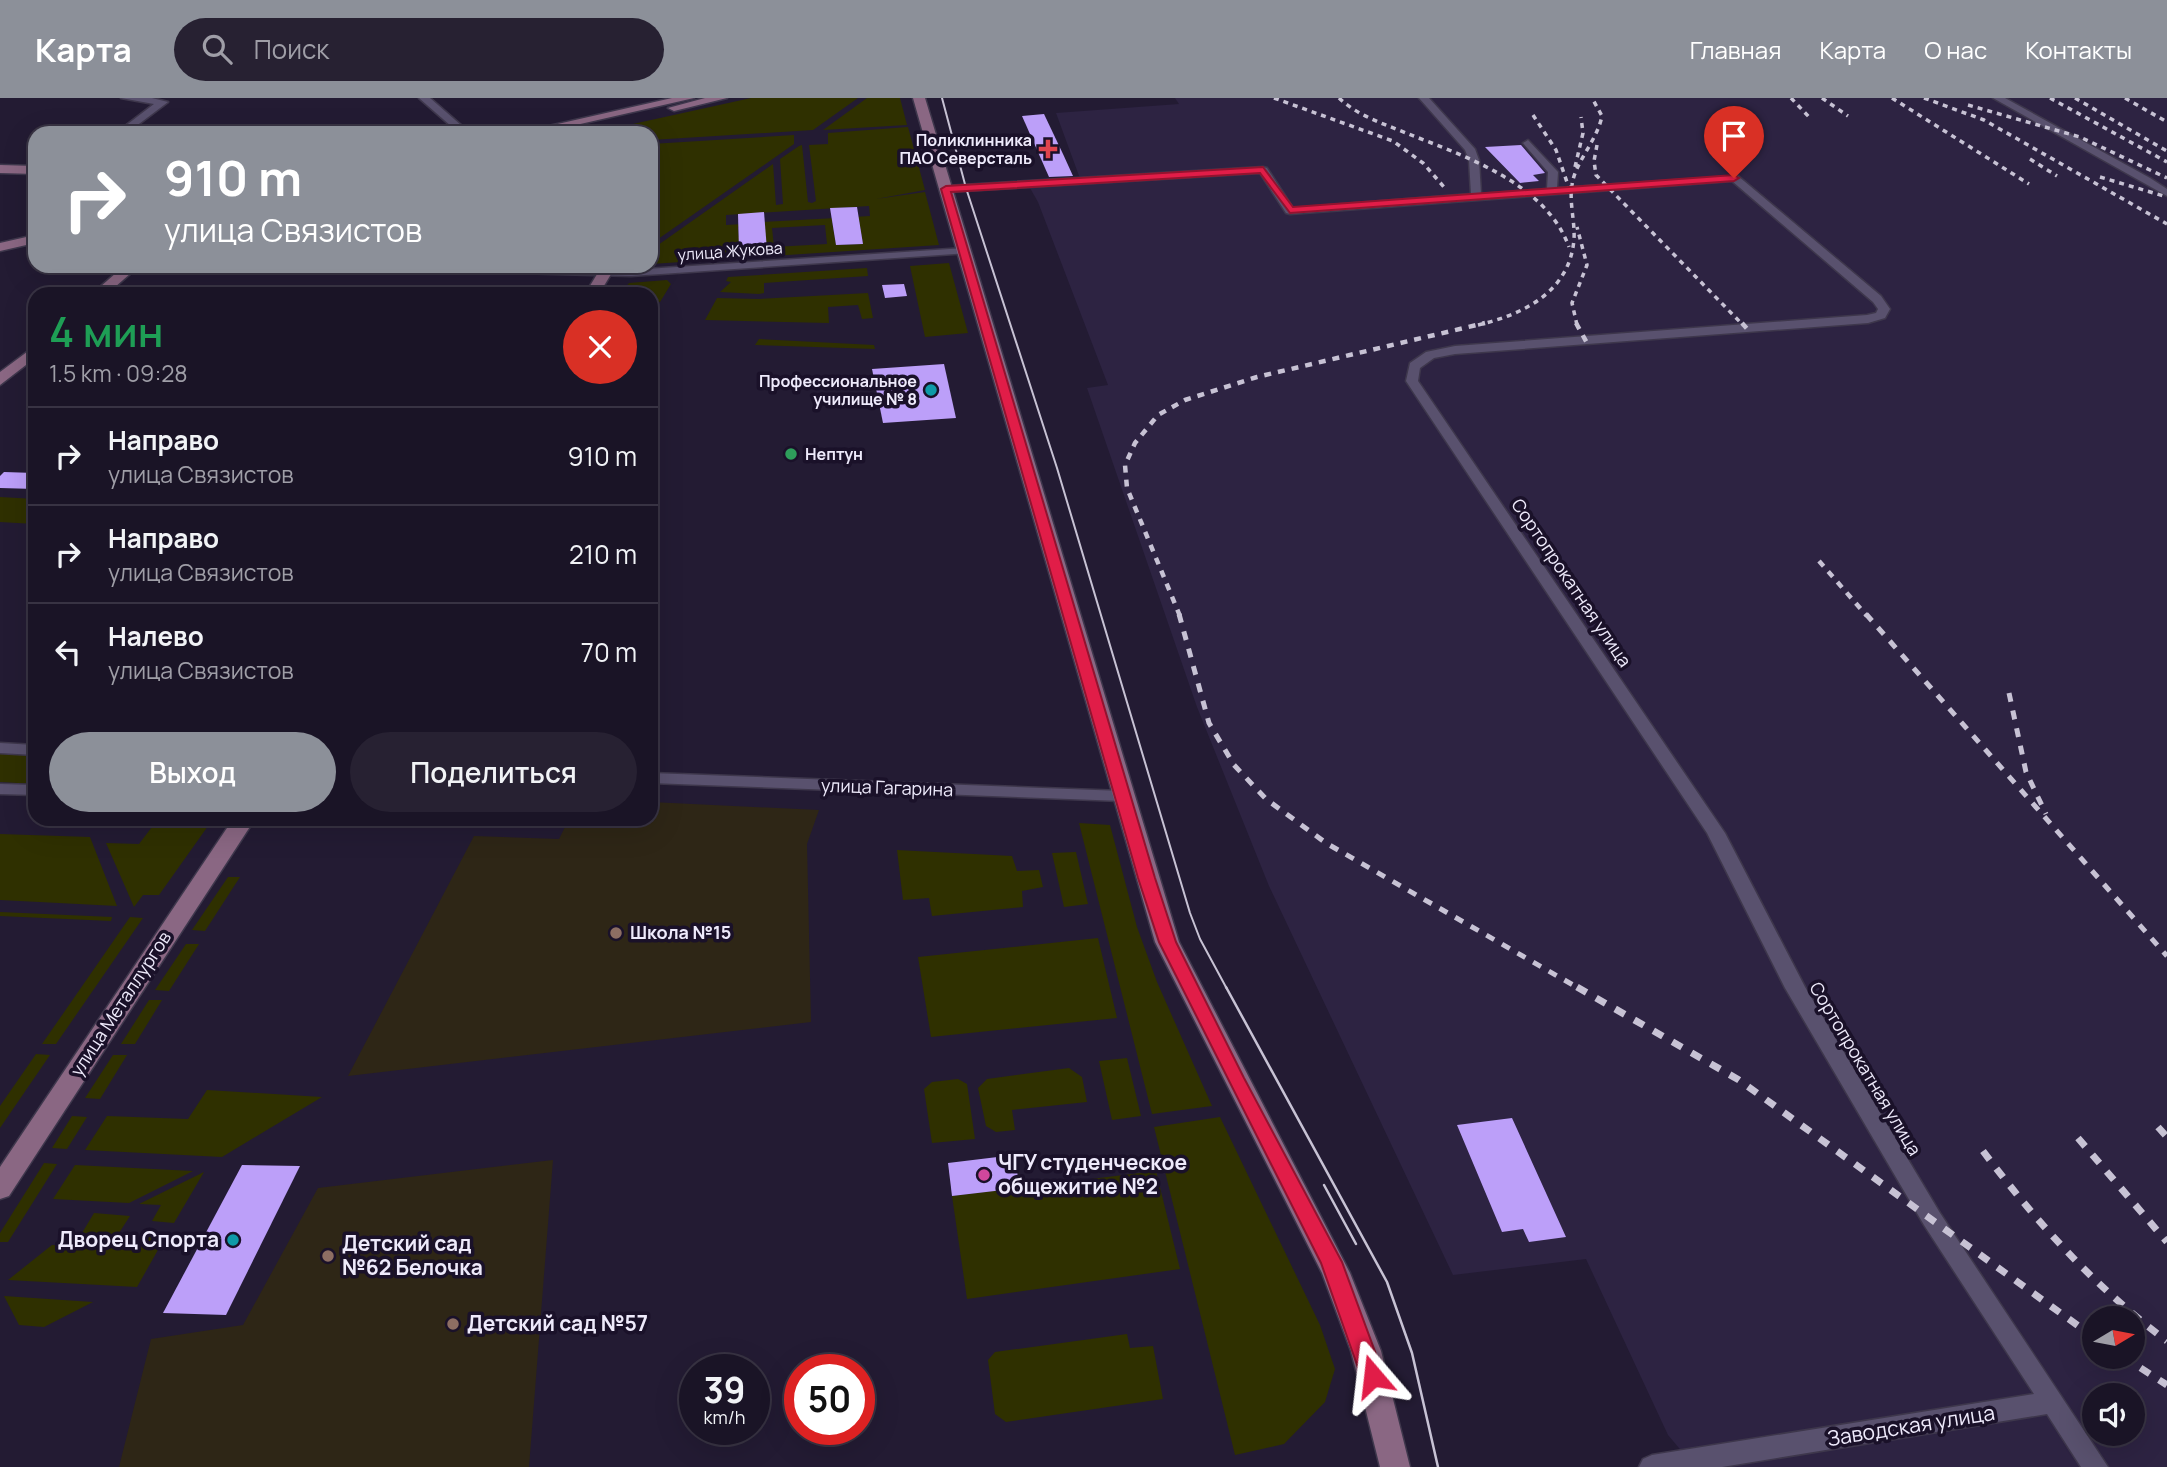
<!DOCTYPE html>
<html lang="ru">
<head>
<meta charset="utf-8">
<style>
	:root { --surface:#1a1426; --page:#272132; --text:#f1f3f6; --muted:#9f9ea7; --line:#383343; --accent:#8c9099 }
	body { margin:0; font-family:Manrope,sans-serif; background:var(--page); color:var(--text); height:100vh; display:flex; flex-direction:column; font-size:26px; white-space:nowrap }
	* { box-sizing:border-box; margin:0 }
	p { font-size:23px; color:var(--muted) }
	.icon { flex:none; width:38px; height:38px; fill:none; stroke:currentColor; stroke-width:2; stroke-linecap:round; stroke-linejoin:round }
	.map { position:relative; flex:1; overflow:hidden }
	.sheet { position:absolute; left:28px; top:189px; width:630px; height:539px; display:flex; flex-direction:column; background:var(--surface); border-radius:21px; box-shadow:0 7px 28px #0002,0 0 0 2px var(--line) }
	.sheet>* { flex:none }
	.banner { position:absolute; left:28px; top:28px; width:630px; height:147px; border-radius:21px; box-shadow:0 7px 28px #0002,0 0 0 2px var(--line); background:#8c9099; color:#fff; overflow:hidden }
	.needle { width:46px; rotate:80deg }
	.tools { position:absolute; left:2082px; top:1208px; display:grid; gap:14px }
	.tools a { display:grid; place-items:center; width:63px; height:63px; border-radius:50%; background:var(--surface); box-shadow:0 7px 28px #0002,0 0 0 2px var(--line); font-size:35px }
	.speed { position:absolute; left:679px; top:1256px; display:flex; gap:14px; font-size:35px; font-weight:700; text-align:center }
	.speed>* { display:grid; place-content:center; width:91px; height:91px; border-radius:50%; background:var(--surface); box-shadow:0 7px 28px #0002,0 0 0 2px var(--line); line-height:1 }
	.speed small { font-size:18px; font-weight:400 }
	.speed .limit { border:10px solid #d22; background:#fff; color:#111 }
	.pin { position:absolute; display:grid; place-items:center; width:60px; height:60px; color:#fff; margin:-72px -30px; border-radius:50% 50% 50% 0; rotate:-45deg; box-shadow:0 0 7px #0007 }
	.pin .icon { rotate:45deg }
	.me { position:absolute; width:77px; margin:-38px; rotate:343deg; stroke-linejoin:round; filter:drop-shadow(0 0 5px #0008) }
	.turn { display:flex; align-items:center; gap:24px; height:147px; padding:0 21px; font-size:32px }
	.turn .icon { width:91px; height:91px; stroke-width:2.5 }
	.turn b { display:block; font-size:49px; line-height:60px }
	.round { display:grid; place-items:center; flex:none; width:74px; height:74px; border-radius:37px; background:var(--page) }
	.head { display:flex; align-items:center; justify-content:space-between; height:119px; padding:0 21px }
	h1 { font-size:42px; font-weight:600; line-height:52px; color:#1e9e55 }
	.primary-button { display:flex; gap:14px; margin-top:auto; padding:14px 21px }
	.primary-button a { flex:1; height:80px; border-radius:42px; background:var(--accent); color:#fff; font-size:28px; font-weight:600; line-height:80px; text-align:center }
	.primary-button a+a { background:var(--page); color:var(--text) }
	ul { padding:0; list-style:none }
	li { display:flex; align-items:center; gap:21px; height:98px; padding:0 21px; border-top:2px solid var(--line) }
	li div { flex:1 }
	li b { display:block; font-size:26px }
	li em { font-style:normal }
	header { display:flex; align-items:center; gap:42px; box-sizing:border-box; height:98px; padding:0 35px; background:var(--accent); color:#fff }
	header strong { font-size:33px }
	nav { display:flex; gap:38px; margin-inline-start:auto; font-size:24px }
	.search { width:490px; height:63px; background:var(--page); display:flex; align-items:center; gap:18px; box-sizing:border-box; padding:0 24px; border-radius:38px; color:var(--muted); font-size:26px }
	.map>svg:first-child { display:block }
</style>
</head>
<body>
<header>
<strong>Карта</strong>
<div class="search"><svg class="icon" aria-label="search" viewBox="0 0 24 24"><circle cx="10" cy="10" r="6"/><path d="M15 15l6 6"/></svg>Поиск</div>
<nav><a>Главная</a><a>Карта</a><a>О нас</a><a>Контакты</a></nav>
</header>
<div class="map">
<svg width="2167" height="1369" viewBox="0 0 2167 1369">
	<rect width="100%" height="100%" fill="#231b33"/>
	<!-- built -->
	<path fill="#2d2342" fill-rule="evenodd" d="M1175 0H2167V1369H1695L1668 1337 1586 1161 1453 1177 1269 788 1197 609 1087 290 1108 287 1038 104 1030 90 1082 86 1056 15 1179 6ZM2095 1220H2133V1258H2095ZM2095 1297H2133V1335H2095Z"/>
	<!-- education -->
	<g fill="#2e2616">
		<path d="M651 704 819 712 807 746 811 924 348 978 474 738 559 741 569 721H651Z"/>
		<path d="M553 1062 529 1369H119L151 1241 243 1227 318 1090Z"/>
	</g>
	<!-- green -->
	<g fill="#2f3000" fill-rule="evenodd">
		<path d="M751 0H858L813 32 651 42V35H592Z"/>
		<path d="M867 0H900L907 27 823 32Z"/>
		<path d="M908 29 925 92 876 101 925 94 939 147 651 166V152L773 66 776 107 783 106 780 61 799 48 802 47 808 104 812 105 816 103 809 47 828 46V35ZM869 108 870 118 853 119 859 122 863 146 836 147 832 124 836 120 760 124 767 152 740 153 738 129 743 126 726 127V117ZM825 127 827 146 774 149 772 130Z"/>
		<path d="M794 37V46L651 146V46Z"/>
		<path d="M949 165 968 235 925 239 910 168Z"/>
		<path d="M867 170 868 178 764 185V195L759 196 720 194 731 184 726 183 728 179Z"/>
		<path d="M667 182 671 186 660 204 651 203V196H637L625 190 629 185Z"/>
		<path d="M868 195 873 220 862 221 858 207 828 209 829 225 705 222 717 200 759 201Z"/>
		<path d="M759 241 874 247 875 251 755 247Z"/>
		<path d="M0 399 35 401V426L0 424Z"/>
		<path d="M0 655 35 657V686L0 684Z"/>
		<path d="M158 721H213L159 797H143L134 809 106 745 139 746Z"/>
		<path d="M1079 725 1110 727 1137 829 1157 884 1212 1008 1152 1016Z"/>
		<path d="M0 736 90 739 117 808 0 802Z"/>
		<path d="M897 752 1012 758 1017 773 1039 772 1043 789 1022 793 1023 809 932 818 929 800 903 802Z"/>
		<path d="M1076 754 1088 806 1064 809 1052 755Z"/>
		<path d="M228 779H240L205 833 192 832Z"/>
		<path d="M0 814 112 819 111 823 0 818Z"/>
		<path d="M130 819 143 820 56 946H42Z"/>
		<path d="M1098 840 1117 920 931 939 918 859Z"/>
		<path d="M186 846H199L169 893 155 892Z"/>
		<path d="M149 902H162L135 946H121Z"/>
		<path d="M36 956 50 957 0 1030V1008Z"/>
		<path d="M113 957H127L100 1001 85 1000Z"/>
		<path d="M1127 960 1141 1018 1112 1022 1099 963Z"/>
		<path d="M1069 970 1082 979 1087 1004 1012 1012 1015 1032 996 1034 986 1028 978 990 987 981Z"/>
		<path d="M958 981 967 986 975 1041 932 1045 924 991 932 984Z"/>
		<path d="M207 992 322 999 222 1059 85 1052 107 1018 188 1021Z"/>
		<path d="M72 1018 87 1019 67 1051 52 1050Z"/>
		<path d="M1220 1019 1320 1227 1335 1271 1325 1304 1284 1346 1235 1357 1154 1029Z"/>
		<path d="M44 1065 57 1066 8 1144H0V1135Z"/>
		<path d="M75 1067 193 1073 129 1105 53 1101Z"/>
		<path d="M1156 1073 1180 1171 967 1201 952 1098Z"/>
		<path d="M204 1074 174 1125 152 1123 161 1107 139 1106Z"/>
		<path d="M94 1115 130 1118 117 1138 82 1135Z"/>
		<path d="M146 1135 167 1136 137 1189 8 1182 52 1147 136 1151Z"/>
		<path d="M4 1198 93 1204 44 1229 19 1227Z"/>
		<path d="M1127 1236 1130 1250 1153 1248 1163 1301 1006 1324 995 1316 988 1262 995 1254Z"/>
	</g>
	<!-- building -->
	<g fill="#bc9ff9">
		<path d="M1044 16 1063 56 1073 78 1049 79 1022 18Z"/>
		<path d="M1521 47 1545 75 1533 77 1539 83 1520 85 1485 49Z"/>
		<path d="M857 109 863 146 836 147 830 110Z"/>
		<path d="M764 114 767 152 739 153 738 116Z"/>
		<path d="M904 186 907 198 885 200 882 187Z"/>
		<path d="M944 266 956 320 883 325 872 271Z"/>
		<path d="M4 374 35 375V391L0 390V378Z"/>
		<path d="M1512 1020 1566 1139 1529 1144 1523 1131 1502 1134 1457 1027Z"/>
		<path d="M1014 1057 1020 1090 952 1098 948 1065Z"/>
		<path d="M242 1067 300 1068 226 1217 163 1215Z"/>
	</g>
	<g fill="none" stroke-linecap="round" stroke-linejoin="round">
		<defs>
			<g id="street">
				<path d="M121 0H152L168 4 127 35H116L154 6Z"/>
				<path d="M419 0H430L470 35H459Z"/>
				<path d="M1419 0H1429L1475 51 1479 62 1481 96 1547 91 1548 74 1523 45 1528 42 1558 74 1557 90 1738 78 1881 198 1890 211 1885 220 1868 225 1455 256 1434 260 1420 270 1418 283 1725 735 1805 889 1940 1115 2108 1369H2081L2047 1316 1722 1369H1639L1643 1361 1652 1357 2034 1296 1924 1127 1785 890 1707 735 1406 283 1410 265 1426 254 1455 248 1867 217 1876 215 1878 211 1873 204 1732 83 1290 116 1286 115 1260 75 946 94 941 91 946 88 1263 69 1267 70 1293 110 1471 96 1469 62 1465 52Z"/>
				<path d="M1993 0H2005L2150 80 2167 91V98Z"/>
				<path d="M965 150 969 151V155L631 178 370 171 364 168 631 172Z"/>
				<path d="M0 645 35 647V657L0 655Z"/>
				<path d="M651 675 1122 693 1131 698 1122 703 651 685Z"/>
				<path d="M0 686 35 687V697L0 696Z"/>
			</g>
			<g id="secondary">
				<path d="M672 0H694L541 35H518Z"/>
				<path d="M705 0H727L674 13 668 10Z"/>
				<path d="M913 0H925L1179 844 1350 1175 1381 1253 1410 1369H1380L1351 1253 1322 1175 1155 844Z"/>
				<path d="M0 67 35 68V76L0 75Z"/>
				<path d="M35 137V145L0 153V145Z"/>
				<path d="M124 168H139L107 196H92Z"/>
				<path d="M602 168H616L599 196H585Z"/>
				<path d="M35 248V260L0 287V274Z"/>
				<path d="M233 721H255L9 1098 0 1101V1069Z"/>
			</g>
		</defs>
		<!-- street casing -->
		<use href="#street" stroke="#3e374c" stroke-width="3"/>
		<!-- secondary casing -->
		<use href="#secondary" stroke="#3e374c" stroke-width="3"/>
		<!-- street -->
		<use href="#street" fill="#59516e" fill-rule="evenodd"/>
		<!-- secondary -->
		<use href="#secondary" fill="#8a6783" fill-rule="evenodd"/>
		<!-- tram-far1 -->
		<path stroke="#c7c2d4" stroke-width="2" d="M942 0 966 90 1057 370 1190 815 1200 841 1227 891"/>
		<!-- tram -->
		<g stroke="#c7c2d4" stroke-width="2.5">
			<path d="M1226 889 1387 1184 1412 1255 1438 1369"/>
			<path d="M1324 1087 1356 1146"/>
		</g>
		<!-- rail-far3 -->
		<g stroke="#c7c2d4" stroke-width="3.5" stroke-dasharray="5 5" stroke-linecap="butt">
			<path d="M1274 0 1393 43 1423 65 1444 89"/>
			<path d="M1339 0C1358 18 1382 25 1406 35 1464 58 1546 85 1569 149"/>
			<path d="M1791 0 1810 20"/>
			<path d="M1822 0 1848 18"/>
			<path d="M1892 0 2029 86"/>
			<path d="M1924 0 1984 22 2167 126"/>
			<path d="M2050 0 2167 64"/>
			<path d="M2075 0 2167 53"/>
			<path d="M2125 0 2167 24"/>
			<path d="M1968 7 2080 39 2167 80"/>
			<path d="M1533 17 1556 52 1569 90"/>
			<path d="M1597 47 1594 63 1596 77 1743 227"/>
			<path d="M2030 61 2057 78"/>
			<path d="M1575 69 1583 35 1581 19"/>
			<path d="M2100 79 2167 99"/>
			<path d="M1478 227C1525 216 1570 193 1574 141 1575 123 1569 104 1572 87 1575 64 1597 43 1602 18L1592 0"/>
			<path d="M1577 227 1572 205 1587 167 1577 129"/>
		</g>
		<!-- rail-far2 -->
		<g stroke="#c7c2d4" stroke-width="4.5" stroke-dasharray="7 7" stroke-linecap="butt">
			<path d="M1576 225 1587 245"/>
			<path d="M1742 225 1749 233"/>
			<path d="M1819 463 1867 518"/>
			<path d="M1180 518 1127 390 1125 367 1135 345 1158 317 1185 302 1257 279 1485 225"/>
		</g>
		<!-- rail-far1 -->
		<g stroke="#c7c2d4" stroke-width="5" stroke-dasharray="9 9" stroke-linecap="butt">
			<path d="M1179 516 1209 625 1234 667 1266 701 1326 745 1580 891"/>
			<path d="M1866 516 2167 858"/>
			<path d="M2009 595 2026 674 2046 716"/>
		</g>
		<!-- rail -->
		<g stroke="#c7c2d4" stroke-width="7" stroke-dasharray="11 11" stroke-linecap="butt">
			<path d="M1577 889 1739 982 2095 1240"/>
			<path d="M2158 1029 2167 1039"/>
			<path d="M2078 1040 2167 1144"/>
			<path d="M1983 1053C2037 1125 2095 1189 2167 1243"/>
			<path d="M2122 1258 2167 1287"/>
		</g>
	</g>
	<!-- route -->
	<path fill="#e11d48" stroke="#92132f" stroke-width="2" d="M1263 69 1293 109 1734 77 1739 80 1734 83 1290 115 1260 75 951 94 1155 780 1176 844 1244 980 1342 1164 1384 1278 1380 1285 1373 1288 1365 1285 1361 1278 1321 1165 1159 844 1138 780 941 91 946 88Z"/>
	<!-- markers -->
	<path fill="#e0444e" stroke="#1a1129" stroke-width="2.5" d="M1044.5 40.5h7v7h7v7h-7v7h-7v-7h-7v-7h7z"/>
	<g fill="#0f9aa8" stroke="#1a1129" stroke-width="2.5">
		<circle cx="931" cy="292" r="7"/>
		<circle cx="233" cy="1142" r="7"/>
	</g>
	<circle fill="#2e9e5b" stroke="#1a1129" stroke-width="2.5" cx="791" cy="356" r="7"/>
	<g fill="#8d6e63" stroke="#1a1129" stroke-width="2.5">
		<circle cx="616" cy="835" r="7"/>
		<circle cx="328" cy="1158" r="7"/>
		<circle cx="453" cy="1226" r="7"/>
	</g>
	<circle fill="#d1479c" stroke="#1a1129" stroke-width="2.5" cx="984" cy="1077" r="7"/>
	<g text-anchor="middle" stroke-width="7" stroke-linejoin="round" paint-order="stroke">
		<!-- far-poi labels -->
		<g font-size="16" font-weight="bold" fill="#eeeafb" stroke="#1a1129" text-anchor="end">
			<text x="1032" y="48">Поликлинника<tspan x="1032" dy="18">ПАО Северсталь</tspan></text>
			<text x="917" y="289">Профессиональное<tspan x="917" dy="18">училище № 8</tspan></text>
			<text x="805" y="362" text-anchor="start">Нептун</text>
		</g>
		<!-- far-street labels -->
		<g font-size="16" fill="#eeeafb" stroke="#1a1129">
			<text transform="translate(730 153) rotate(-4)" y="6">улица Жукова</text>
		</g>
		<!-- street labels -->
		<g font-size="18" fill="#eeeafb" stroke="#1a1129">
			<text transform="translate(1571 485) rotate(56)" y="6">Сортопрокатная улица</text>
			<text transform="translate(887 690) rotate(2)" y="6">улица Гагарина</text>
			<text transform="translate(121 906) rotate(-57)" y="6">улица Металлургов</text>
			<text transform="translate(1865 971) rotate(59)" y="6">Сортопрокатная улица</text>
		</g>
		<!-- poi labels -->
		<g font-size="18" font-weight="bold" fill="#eeeafb" stroke="#1a1129" text-anchor="start">
			<text x="630" y="841">Школа №15</text>
		</g>
		<!-- near-poi labels -->
		<g font-size="21" font-weight="bold" fill="#eeeafb" stroke="#1a1129" text-anchor="start">
			<text x="998" y="1072">ЧГУ студенческое<tspan x="998" dy="24">общежитие №2</tspan></text>
			<text x="219" y="1149" text-anchor="end">Дворец Спорта</text>
			<text x="342" y="1153">Детский сад<tspan x="342" dy="24">№62 Белочка</tspan></text>
			<text x="467" y="1233">Детский сад №57</text>
		</g>
		<!-- near-street labels -->
		<g font-size="21" fill="#eeeafb" stroke="#1a1129">
			<text transform="translate(1911 1328) rotate(-9)" y="7">Заводская улица</text>
		</g>
	</g>
</svg>
<div class="tools">
<a><svg class="needle" viewBox="-14 -14 28 28"><path d="M0-13l5 13h-10z" fill="#e53935"/><path d="M0 13l5-13h-10z" fill="#9f9ea7"/></svg></a>
<a><svg class="icon" aria-label="sound" viewBox="0 0 24 24"><path d="M4 9h4l5-4v14l-5-4H4zM17 9q2 3 0 6"/></svg></a>
</div>
<div class="speed"><div>39<small>km/h</small></div><div class="limit">50</div></div>
<div class="pin" style="left:1734px;top:80px;background:#d93025"><svg class="icon" aria-label="arrive" viewBox="0 0 24 24"><path d="M6 21V4h12l-3 4 3 4H6"/></svg></div>
<svg class="me" style="left:1373px;top:1278px" viewBox="-20 -20 40 40"><path d="M0-17L14 15 0 8-14 15z" fill="#e11d48" stroke="#fff" stroke-width="4"/></svg>
<div class="banner">
<div class="turn"><svg class="icon" aria-label="right" viewBox="0 0 24 24"><path d="M7 20v-9h11M14 6l5 5-5 5"/></svg><div><b>910 m</b>улица Связистов</div></div>
</div>
<section class="sheet">
<div class="head"><div><h1>4 мин</h1><p>1.5 km · 09:28</p></div><a class="round" style="background:#d93025;color:#fff"><svg class="icon" aria-label="close" viewBox="0 0 24 24"><path d="M6 6l12 12M18 6L6 18"/></svg></a></div>
<ul>
<li><svg class="icon" aria-label="right" viewBox="0 0 24 24"><path d="M7 20v-9h11M14 6l5 5-5 5"/></svg><div><b>Направо</b><p>улица Связистов</p></div><em>910 m</em></li>
<li><svg class="icon" aria-label="right" viewBox="0 0 24 24"><path d="M7 20v-9h11M14 6l5 5-5 5"/></svg><div><b>Направо</b><p>улица Связистов</p></div><em>210 m</em></li>
<li><svg class="icon" aria-label="left" viewBox="0 0 24 24"><path d="M17 20v-9H6M10 6l-5 5 5 5"/></svg><div><b>Налево</b><p>улица Связистов</p></div><em>70 m</em></li>
</ul>
<div class="primary-button"><a>Выход</a><a>Поделиться</a></div>
</section>
</div>
</body>
</html>
